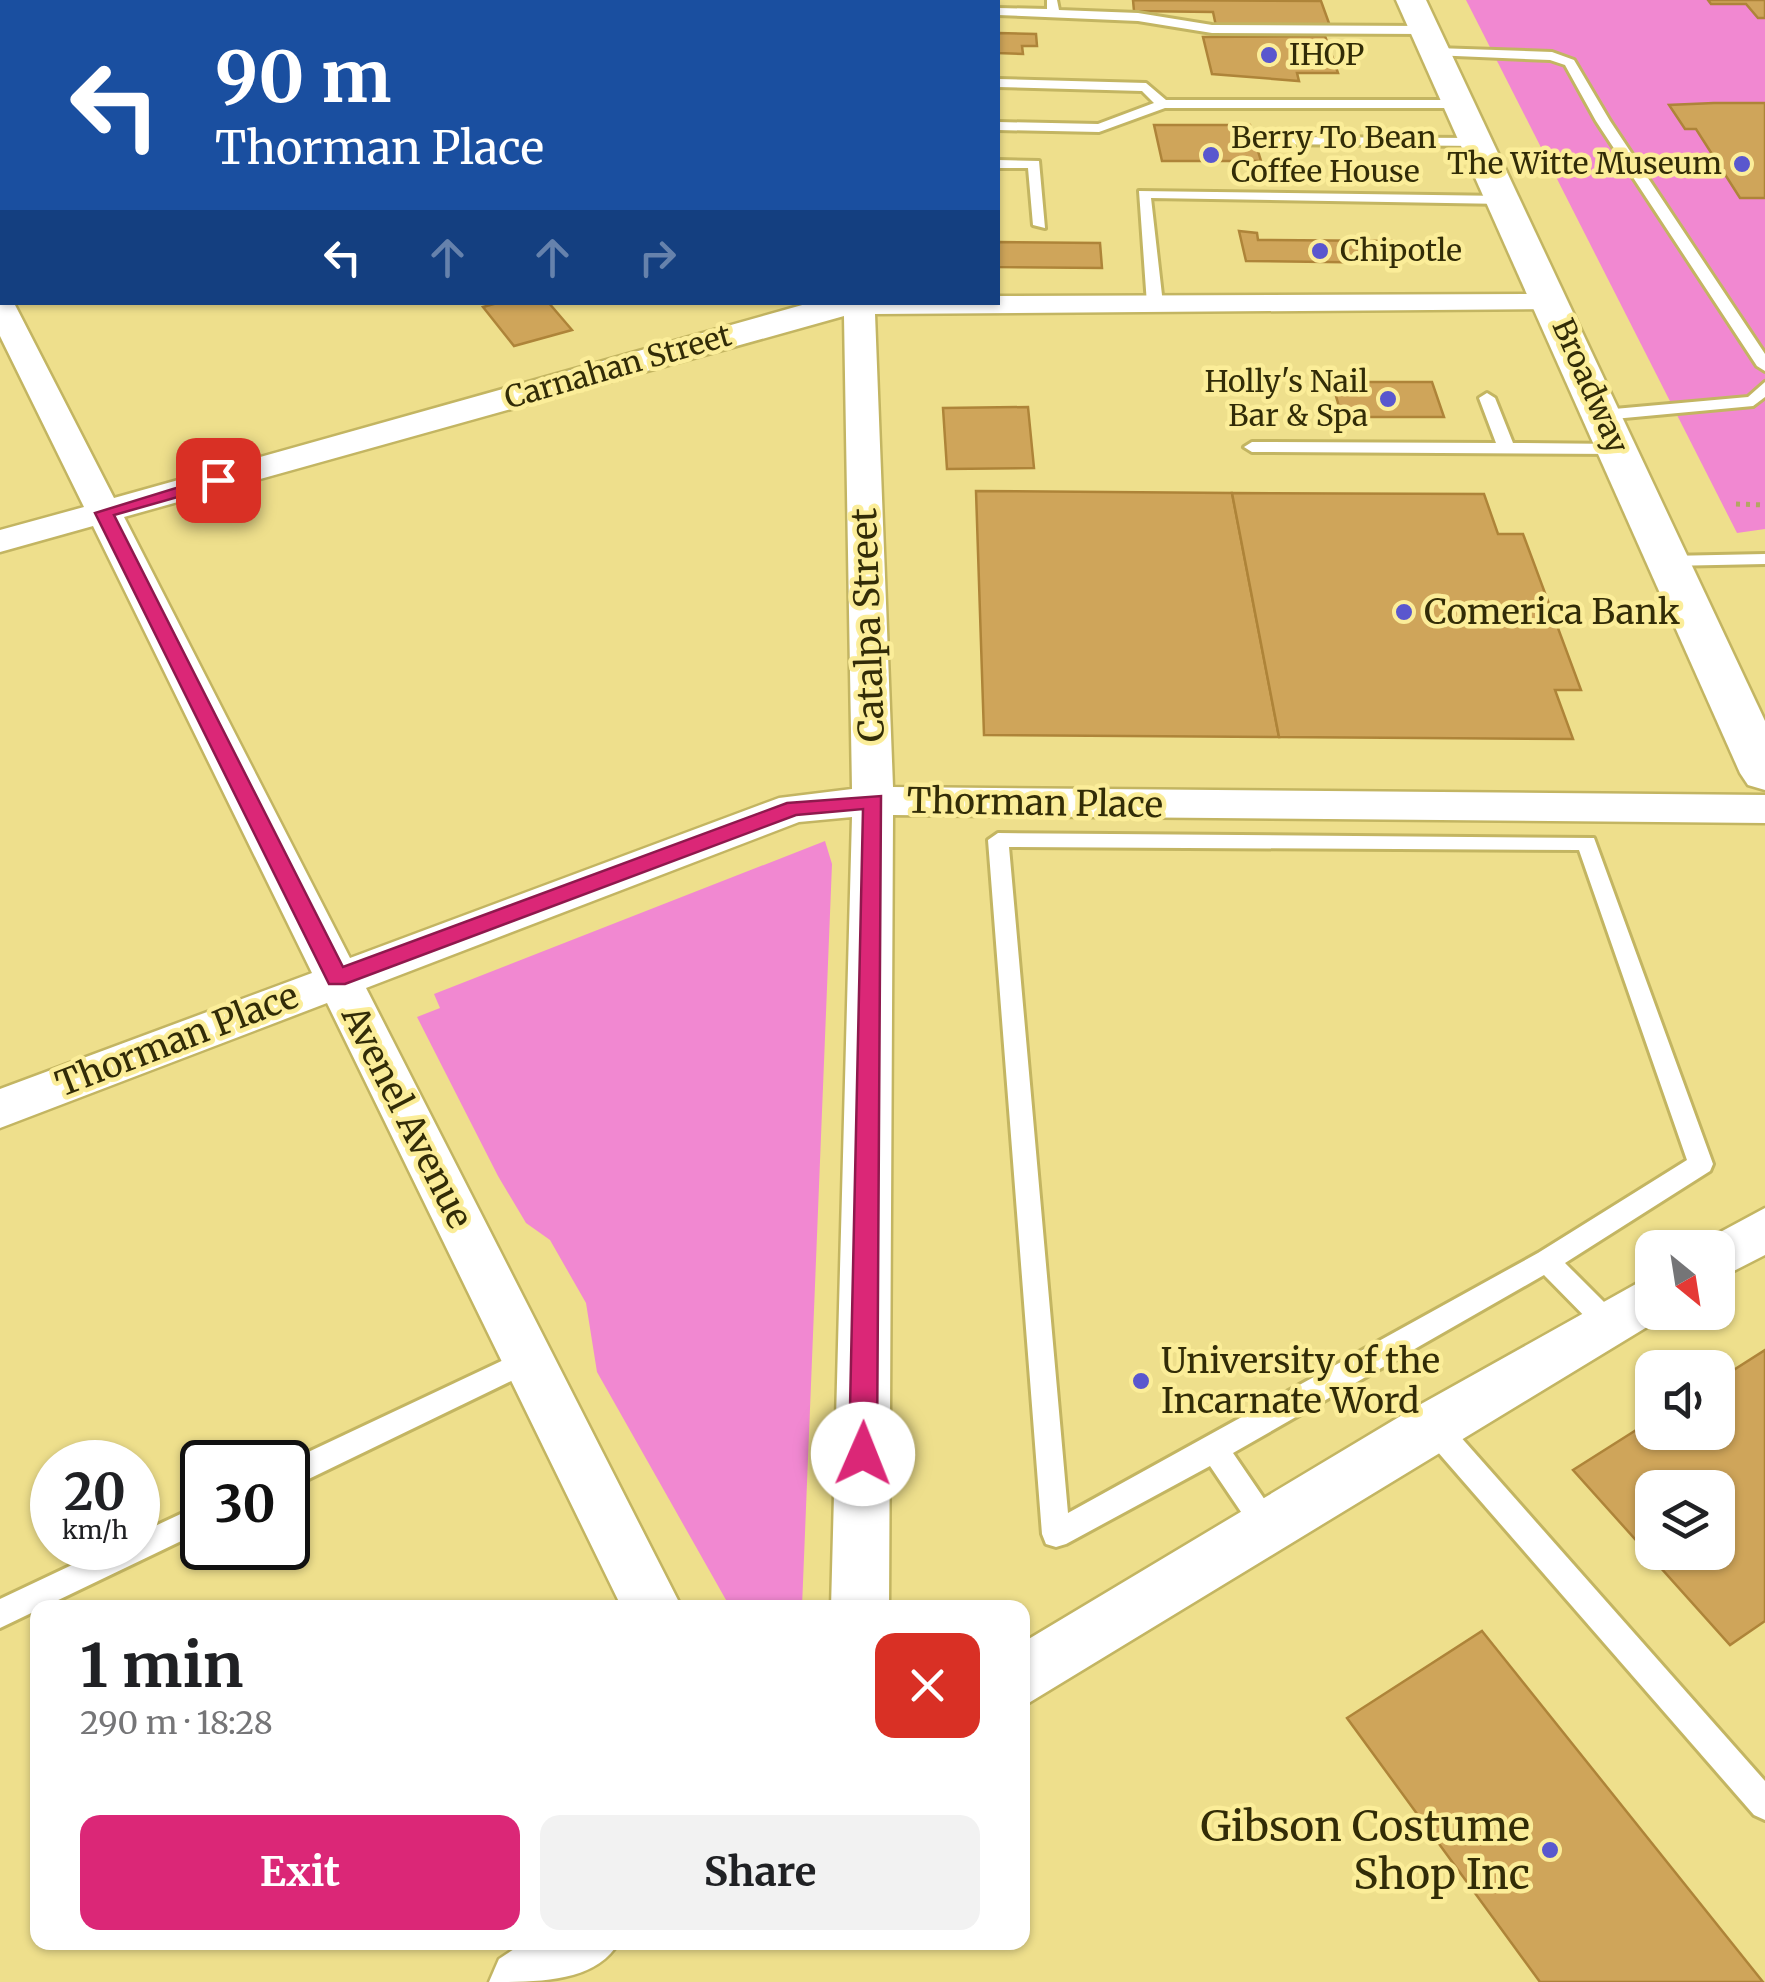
<!DOCTYPE html>
<html lang="en">
<head>
<meta charset="utf-8">
<style>
	:root { --surface:#fff; --page:#f2f2f2; --text:#202124; --muted:#757577; --accent:#db2777 }
	body { margin:0; font-family:Merriweather,serif; background:var(--page); color:var(--text); height:100vh; display:flex; flex-direction:column; font-size:38px; white-space:nowrap }
	* { box-sizing:border-box; margin:0 }
	p { font-size:32px; color:var(--muted) }
	.icon { flex:none; width:55px; height:55px; fill:none; stroke:currentColor; stroke-width:2; stroke-linecap:round; stroke-linejoin:round }
	.map { position:relative; flex:1; overflow:hidden }
	.details { position:absolute; left:30px; top:1600px; width:1000px; height:350px; display:flex; flex-direction:column; background:var(--surface); border-radius:20px; box-shadow:0 2px 8px #0004 }
	.details>* { flex:none }
	.top-card { position:absolute; left:0px; top:0px; width:1000px; height:305px; box-shadow:0 2px 8px #0004; background:#1a4fa0; color:#fff; overflow:hidden }
	.needle { width:65px; rotate:150deg }
	.fabs { position:absolute; left:1635px; top:1230px; display:grid; gap:20px }
	.fabs a { display:grid; place-items:center; width:100px; height:100px; border-radius:20px; background:var(--surface); box-shadow:0 2px 8px #0004; font-size:50px }
	.speed { position:absolute; left:30px; top:1440px; display:flex; gap:20px; font-size:50px; font-weight:700; text-align:center }
	.speed>* { display:grid; place-content:center; width:130px; height:130px; border-radius:50%; background:var(--surface); box-shadow:0 2px 8px #0004; line-height:1 }
	.speed small { font-size:25px; font-weight:400 }
	.speed .limit { border:5px solid #111; border-radius:15px; background:#fff; color:#111 }
	.pin { position:absolute; display:grid; place-items:center; width:85px; height:85px; color:#fff; margin:-42px; border-radius:20px; box-shadow:0 5px 15px #0006 }
	.me { position:absolute; width:110px; margin:-55px; rotate:1deg; stroke-linejoin:round; filter:drop-shadow(0 0 8px #0008) }
	.turn { display:flex; align-items:center; gap:35px; height:210px; padding:0 50px; font-size:45px }
	.turn .icon { width:130px; height:130px; stroke-width:2.5 }
	.turn b { display:block; font-size:70px; line-height:85px }
	.lanes { display:flex; align-items:center; height:95px; padding:0 50px; background:#0003; justify-content:center; gap:50px; direction:ltr }
	.lanes .off { opacity:.35 }
	.round { display:grid; place-items:center; flex:none; width:105px; height:105px; border-radius:20px; background:var(--page) }
	.overview { display:flex; align-items:center; justify-content:space-between; height:170px; padding:0 50px }
	h1 { font-size:60px; font-weight:700; line-height:75px }
	.primary-button { display:flex; gap:20px; margin-top:auto; padding:20px 50px }
	.primary-button a { flex:1; height:115px; border-radius:20px; background:var(--accent); color:#fff; font-size:40px; font-weight:700; line-height:115px; text-align:center }
	.primary-button a+a { background:var(--page); color:var(--text) }
	.map>svg:first-child { display:block }
</style>
</head>
<body>
<div class="map">
<svg width="1765" height="1982" viewBox="0 0 1765 1982">
	<rect width="100%" height="100%" fill="#eedf8c"/>
	<!-- green -->
	<g fill="#f188d1">
		<path d="M1466 0H1765V529L1737 533Z"/>
		<path d="M825 841 832 864 802 1607H730L597 1372 586 1303 550 1240 526 1223 498 1176 417 1017 440 1008 434 994Z"/>
	</g>
	<!-- building -->
	<g fill="#cfa55a" stroke="#ae8439" stroke-width="2.5" fill-rule="evenodd">
		<path d="M1133 0 1321 1 1330 26H1216L1213 12 1134 11Z"/>
		<path d="M1708 0H1765V18H1758L1746 4H1711Z"/>
		<path d="M998 33 1036 34 1037 46H1022L1023 54 998 53Z"/>
		<path d="M1325 36 1338 73H1297L1299 81 1212 74 1203 37Z"/>
		<path d="M1714 103H1765V198H1740L1696 129H1685L1669 105Z"/>
		<path d="M1154 125H1250L1261 161H1162Z"/>
		<path d="M1239 231 1257 233 1258 240 1392 241 1399 263 1246 261Z"/>
		<path d="M998 242 1100 243 1102 268 998 267Z"/>
		<path d="M501 302H548L572 330 514 346 483 307Z"/>
		<path d="M1332 382H1432L1444 417H1342Z"/>
		<path d="M1028 407 1034 468 947 469 943 408Z"/>
		<path d="M976 491 1232 493 1279 737 984 735Z"/>
		<path d="M1232 493 1484 494 1498 534H1523L1581 690H1555L1573 739 1279 737Z"/>
		<path d="M1765 1350V1621L1730 1645 1573 1470 1652 1420V1432H1718V1380ZM1652 1488H1718V1552H1652Z"/>
		<path d="M1482 1631 1763 1982H1540L1347 1718Z"/>
	</g>
	<g fill="none" stroke-linecap="round" stroke-linejoin="round">
		<defs>
			<g id="service">
				<path d="M937 0H952L953 2H939Z"/>
				<path d="M1047 0H1057L1059 10 1138 13 1212 25 1425 26 1431 30 1425 34 1212 33 1138 21 998 15V8L1047 9Z"/>
				<path d="M1436 48 1552 52 1574 60 1610 121 1765 354V371L1757 366 1596 121 1565 65 1550 60 1432 55 1430 52Z"/>
				<path d="M998 79 1146 83 1166 100H1461L1467 104 1461 108H1165L1099 132 998 130V122L1098 124 1154 103 1142 91 998 87Z"/>
				<path d="M1269 137 1478 138 1485 142 1478 146 1264 144V138Z"/>
				<path d="M998 160 1039 161 1045 228 1033 225 1028 168H998Z"/>
				<path d="M1139 191 1505 196 1512 200 1505 204 1151 198 1163 304 1155 309 1147 304Z"/>
				<path d="M1765 382V397L1753 406 1603 420 1595 415 1603 410 1748 397Z"/>
				<path d="M1487 393 1495 398 1513 443 1618 444 1626 449 1618 454 1252 452 1244 447 1252 442 1496 443 1479 398Z"/>
				<path d="M1765 554V564L1668 566 1659 561 1668 556Z"/>
				<path d="M998 833 1594 838 1713 1164 1710 1171 1565 1263 1618 1316 1622 1324 1618 1332 1609 1335 1600 1332 1544 1275 1233 1453 1278 1519 1282 1528 1278 1537 1268 1541 1258 1537 1210 1466 1066 1544 1056 1547 1046 1544 1042 1534 988 840ZM1009 847 1579 850 1687 1160 1538 1253 1068 1513Z"/>
				<path d="M529 1348 538 1352 542 1360 538 1368 288 1489 287 1462Z"/>
				<path d="M1433 1414 1443 1417 1765 1781V1820L1754 1815 1423 1435 1419 1426 1423 1417Z"/>
				<path d="M202 1504V1531L0 1628V1599L108 1548H138V1534Z"/>
			</g>
			<g id="minor">
				<path d="M668 0H694L695 2H670Z"/>
				<rect x="0" y="3" width="2" height="14"/>
				<rect x="0" y="197" width="2" height="16"/>
				<path d="M1552 294 1567 303 1563 309 875 314 893 787 1765 795V823L893 815 889 1608H831L852 817 799 822 366 988 682 1608H622L327 1003 0 1128V1089L312 973 93 526 0 552V530L84 507 0 336V296L2 302 15 305 114 498 813 302H998V296ZM844 316 852 789 779 798 350 958 124 517Z"/>
				<path d="M1765 1208V1255L1718 1279V1248H1698L1700 1243Z"/>
				<path d="M1652 1275V1312L1670 1313 1022 1707V1643L1414 1408Z"/>
				<path d="M525 1942H619C596 1982 540 1982 489 1982L499 1959Z"/>
			</g>
			<path id="primary" d="M1396 0H1426L1765 721V790L1748 785 1740 773Z"/>
		</defs>
		<!-- service casing -->
		<use href="#service" stroke="#c3b562" stroke-width="6"/>
		<!-- minor casing -->
		<use href="#minor" stroke="#c3b562" stroke-width="5"/>
		<!-- primary casing -->
		<use href="#primary" stroke="#c3b562" stroke-width="5"/>
		<!-- path -->
		<path stroke="#b2a662" stroke-width="5" stroke-dasharray="4 6" stroke-linecap="butt" d="M1736 504 1765 505"/>
		<!-- service -->
		<use href="#service" fill="#fff" fill-rule="evenodd"/>
		<!-- minor -->
		<use href="#minor" fill="#fff" fill-rule="evenodd"/>
		<!-- primary -->
		<use href="#primary" fill="#fff" fill-rule="evenodd"/>
	</g>
	<!-- route -->
	<path fill="#db2777" stroke="#8e194d" stroke-width="2.5" d="M218 475 227 480 224 484 114 515 343 967 787 803 881 796 877 1454 873 1463 863 1467 853 1463 849 1454 863 809 796 815 345 984H329L95 513Z"/>
	<!-- markers -->
	<g fill="#5a57ce" stroke="#fbed99" stroke-width="4">
		<circle cx="1269" cy="55" r="10"/>
		<circle cx="1211" cy="155" r="10"/>
		<circle cx="1742" cy="164" r="10"/>
		<circle cx="1320" cy="251" r="10"/>
		<circle cx="1388" cy="399" r="10"/>
		<circle cx="1404" cy="612" r="10"/>
		<circle cx="1141" cy="1381" r="10"/>
		<circle cx="1550" cy="1850" r="10"/>
	</g>
	<g text-anchor="middle" stroke-width="9" stroke-linejoin="round" paint-order="stroke">
		<!-- far-poi labels -->
		<g font-size="30" fill="#322c07" stroke="#fbed99" text-anchor="start">
			<text x="1289" y="65">IHOP</text>
			<text x="1231" y="148">Berry To Bean<tspan x="1231" dy="34">Coffee House</tspan></text>
			<text x="1722" y="174" text-anchor="end">The Witte Museum</text>
			<text x="1340" y="261">Chipotle</text>
			<text x="1368" y="392" text-anchor="end">Holly's Nail<tspan x="1368" dy="34">Bar &amp; Spa</tspan></text>
		</g>
		<!-- far-street labels -->
		<g font-size="30" fill="#322c07" stroke="#fbed99">
			<text transform="translate(618 367) rotate(-16)" y="10">Carnahan Street</text>
			<text transform="translate(1590 386) rotate(66)" y="10">Broadway</text>
		</g>
		<!-- poi labels -->
		<g font-size="35" fill="#322c07" stroke="#fbed99" text-anchor="start">
			<text x="1424" y="624">Comerica Bank</text>
			<text x="1161" y="1373">University of the<tspan x="1161" dy="40">Incarnate Word</tspan></text>
		</g>
		<!-- street labels -->
		<g font-size="35" fill="#322c07" stroke="#fbed99">
			<text transform="translate(868 625) rotate(-92)" y="12">Catalpa Street</text>
			<text transform="translate(1035 803) rotate(1)" y="12">Thorman Place</text>
			<text transform="translate(177 1040) rotate(-21)" y="12">Thorman Place</text>
			<text transform="translate(407 1117) rotate(63)" y="12">Avenel Avenue</text>
		</g>
		<!-- near-poi labels -->
		<g font-size="42" fill="#322c07" stroke="#fbed99" text-anchor="end">
			<text x="1530" y="1841">Gibson Costume<tspan x="1530" dy="48">Shop Inc</tspan></text>
		</g>
	</g>
</svg>
<div class="fabs">
<a><svg class="needle" viewBox="-14 -14 28 28"><path d="M0-13l5 13h-10z" fill="#e53935"/><path d="M0 13l5-13h-10z" fill="#757577"/></svg></a>
<a><svg class="icon" aria-label="sound" viewBox="0 0 24 24"><path d="M4 9h4l5-4v14l-5-4H4zM17 9q2 3 0 6"/></svg></a>
<a><svg class="icon" aria-label="layers" viewBox="0 0 24 24"><path d="M12 4l9 5-9 5-9-5zM3 14l9 5 9-5"/></svg></a>
</div>
<div class="speed"><div>20<small>km/h</small></div><div class="limit">30</div></div>
<div class="pin" style="left:218px;top:480px;background:#d93025"><svg class="icon" aria-label="arrive" viewBox="0 0 24 24"><path d="M6 21V4h12l-3 4 3 4H6"/></svg></div>
<svg class="me" style="left:863px;top:1454px" viewBox="-20 -20 40 40"><circle r="19" fill="#fff"/><path d="M0-13L10 11 0 6-10 11z" fill="#db2777"/></svg>
<div class="top-card">
<div class="turn"><svg class="icon" aria-label="left" viewBox="0 0 24 24"><path d="M17 20v-9H6M10 6l-5 5 5 5"/></svg><div><b>90 m</b>Thorman Place</div></div>
<div class="lanes"><svg class="icon" aria-label="left" viewBox="0 0 24 24"><path d="M17 20v-9H6M10 6l-5 5 5 5"/></svg><svg class="icon off" aria-label="ahead" viewBox="0 0 24 24"><path d="M12 20V5M6 11l6-6 6 6"/></svg><svg class="icon off" aria-label="ahead" viewBox="0 0 24 24"><path d="M12 20V5M6 11l6-6 6 6"/></svg><svg class="icon off" aria-label="right" viewBox="0 0 24 24"><path d="M7 20v-9h11M14 6l5 5-5 5"/></svg></div>
</div>
<section class="details">
<div class="overview"><div><h1>1 min</h1><p>290 m · 18:28</p></div><a class="round" style="background:#d93025;color:#fff"><svg class="icon" aria-label="close" viewBox="0 0 24 24"><path d="M6 6l12 12M18 6L6 18"/></svg></a></div>
<div class="primary-button"><a>Exit</a><a>Share</a></div>
</section>
</div>
</body>
</html>
